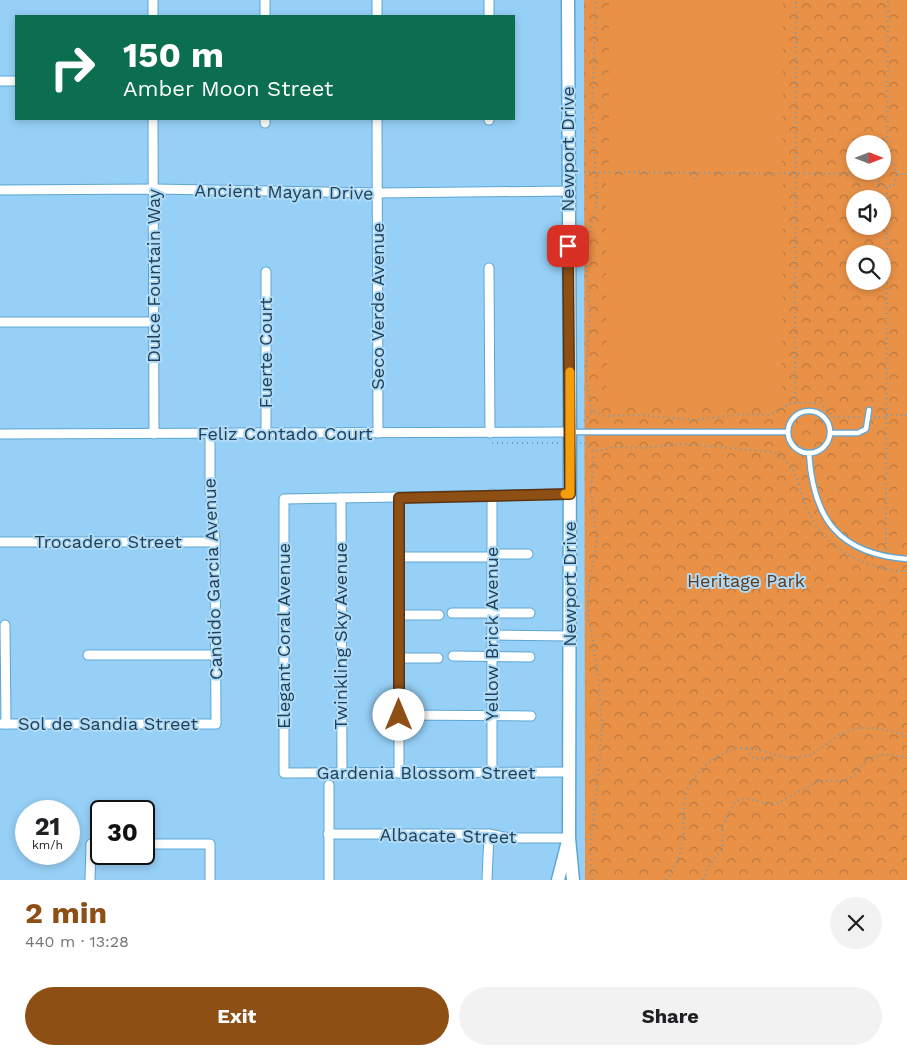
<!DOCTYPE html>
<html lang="en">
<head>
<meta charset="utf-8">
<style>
	:root { --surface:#fff; --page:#f2f2f2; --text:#202124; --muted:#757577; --accent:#8e4f15 }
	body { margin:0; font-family:"Work Sans",sans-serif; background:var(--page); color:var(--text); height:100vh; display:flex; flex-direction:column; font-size:19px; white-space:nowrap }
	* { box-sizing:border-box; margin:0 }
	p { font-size:16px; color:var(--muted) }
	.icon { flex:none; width:28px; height:28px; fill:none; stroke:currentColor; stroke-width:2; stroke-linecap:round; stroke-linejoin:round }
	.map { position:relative; height:880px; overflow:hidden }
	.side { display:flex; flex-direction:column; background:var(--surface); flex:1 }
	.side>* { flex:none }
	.hud { position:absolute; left:15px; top:15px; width:500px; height:105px; border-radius:0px; box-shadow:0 2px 8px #0003; background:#0b6e4f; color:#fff; overflow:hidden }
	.needle { width:32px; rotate:90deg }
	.fabs { position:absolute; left:846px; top:135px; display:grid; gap:10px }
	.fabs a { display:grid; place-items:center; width:45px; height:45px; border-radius:50%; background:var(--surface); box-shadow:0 2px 8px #0003; font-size:25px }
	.speed { position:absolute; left:15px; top:800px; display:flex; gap:10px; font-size:25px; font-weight:700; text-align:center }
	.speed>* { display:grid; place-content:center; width:65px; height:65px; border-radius:50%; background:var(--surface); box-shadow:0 2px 8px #0003; line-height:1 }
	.speed small { font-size:12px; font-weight:400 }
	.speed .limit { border:2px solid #111; border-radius:8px; background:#fff; color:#111 }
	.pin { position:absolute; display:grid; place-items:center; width:42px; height:42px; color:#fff; margin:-21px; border-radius:10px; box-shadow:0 2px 8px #0006 }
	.me { position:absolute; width:55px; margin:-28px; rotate:0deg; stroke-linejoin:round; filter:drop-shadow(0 0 4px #0008) }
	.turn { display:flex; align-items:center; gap:18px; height:105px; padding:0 25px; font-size:22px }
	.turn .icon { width:65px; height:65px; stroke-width:2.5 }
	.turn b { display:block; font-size:35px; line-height:42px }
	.round { display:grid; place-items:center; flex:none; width:52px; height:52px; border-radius:26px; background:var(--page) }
	.summary { display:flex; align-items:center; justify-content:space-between; height:85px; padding:0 25px }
	h1 { font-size:30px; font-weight:700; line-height:38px; color:var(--accent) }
	.primary-button { display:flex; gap:10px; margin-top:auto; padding:10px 25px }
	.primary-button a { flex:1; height:58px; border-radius:30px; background:var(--accent); color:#fff; font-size:20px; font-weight:700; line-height:58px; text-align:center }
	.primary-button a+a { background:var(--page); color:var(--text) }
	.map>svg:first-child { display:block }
</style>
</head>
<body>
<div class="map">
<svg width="907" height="880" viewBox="0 0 907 880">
	<defs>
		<pattern id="park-crowns" width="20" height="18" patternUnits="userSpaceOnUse" patternTransform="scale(1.25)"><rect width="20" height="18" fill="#e99147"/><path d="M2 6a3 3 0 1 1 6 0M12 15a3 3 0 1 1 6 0" fill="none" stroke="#bc783e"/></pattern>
	</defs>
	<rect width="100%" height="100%" fill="#96d0f6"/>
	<!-- park -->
	<path fill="url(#park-crowns)" fill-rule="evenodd" d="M584 0H907V880H585ZM855 144H882V171H855ZM855 199H882V226H855ZM855 254H882V281H855Z"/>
	<!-- pitch -->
	<g fill="#e99147">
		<path d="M609 0H783L782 167 609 166Z"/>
		<rect x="899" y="0" width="8" height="168"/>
		<path d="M606 175 783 176 782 405 607 404Z"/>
		<path d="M899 181H907V413H898Z"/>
		<path d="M898 416H907V540H897Z"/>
	</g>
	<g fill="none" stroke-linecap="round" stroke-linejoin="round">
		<defs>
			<g id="lane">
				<circle cx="809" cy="432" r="21"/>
				<path d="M572 432H788"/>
				<path d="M830 433H858L866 429 869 410"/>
				<path d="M809 453C813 519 839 554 907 559"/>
			</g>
			<g id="street">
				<path d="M153 0V16"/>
				<path d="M265 0V16"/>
				<path d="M377 0V16"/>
				<path d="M489 0V16"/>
				<path d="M0 81H16"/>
				<path d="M153 119 154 434"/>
				<path d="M265 119V123"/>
				<path d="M377 119 378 433"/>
				<path d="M489 119V120"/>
				<path d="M0 190 154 189 377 193 568 191"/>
				<path d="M489 268 490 433"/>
				<path d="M266 272V434"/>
				<path d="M0 322H154"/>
				<path d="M0 434 570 432"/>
				<path d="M341 498 342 773"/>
				<path d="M399 498V773"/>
				<path d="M0 542H215"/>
				<path d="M399 557H491L499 554H528"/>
				<path d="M452 613H530"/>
				<path d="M399 615H439"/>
				<path d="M5 625 6 724"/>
				<path d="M492 635 569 636"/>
				<path d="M88 655H216"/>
				<path d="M453 656 530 657"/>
				<path d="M399 658H438"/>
				<path d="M399 715 531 716"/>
				<path d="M0 724H216L215 542 210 488V434"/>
				<path d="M569 772 284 773V499L570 494"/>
				<path d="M492 773V494"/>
				<path d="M329 785V880"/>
				<path d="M328 834H489L510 838H569"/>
				<path d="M144 844H210V880"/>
				<path d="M90 880 91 844H101"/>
				<path d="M487 880 489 834"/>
			</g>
			<g id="secondary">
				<path d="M568 0 570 432 569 838 573 880"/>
				<path d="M558 880 567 845"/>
			</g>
		</defs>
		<!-- lane casing -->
		<use href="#lane" stroke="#5ca6d4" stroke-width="7"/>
		<!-- street casing -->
		<use href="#street" stroke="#5ca6d4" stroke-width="11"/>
		<!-- secondary casing -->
		<use href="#secondary" stroke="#5ca6d4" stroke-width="15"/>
		<!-- path -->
		<g stroke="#6b9bba" stroke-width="2" stroke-dasharray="1 4" stroke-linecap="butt">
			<path d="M887 162 888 0"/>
			<path d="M879 171V186H893C897 179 897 170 893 162H882"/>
			<path d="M579 172 879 174"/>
			<path d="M694 173V179"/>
			<path d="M896 174H907"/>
			<path d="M795 403 796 0"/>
			<path d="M592 411 586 376 590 313 586 260V246L597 203 592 109 596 0"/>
			<path d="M886 415H907"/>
			<path d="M874 417H886"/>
			<path d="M584 421 592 411 604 416 640 415 693 420 745 414 769 415 791 403H820L833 417H862"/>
			<path d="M492 443H560"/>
			<path d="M580 443H585L594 452 613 447 641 448 683 444 773 452C796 463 798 484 806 506 821 547 865 571 907 571"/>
			<path d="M886 549 887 186"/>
			<path d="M747 749 754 759 775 757"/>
			<path d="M592 880 591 838 599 769 602 723 598 677 588 609 589 585 597 540 591 493 594 453"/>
			<path d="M666 880C674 869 680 856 683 842 685 828 682 814 685 800 689 775 711 756 735 749 758 743 778 762 802 757 815 754 824 746 835 738 858 722 882 728 907 736"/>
			<path d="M703 880 708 867 722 849 723 824 734 803 739 800 751 799 765 803 776 804 819 781H843L853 776 868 759 877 756 886 754 907 758"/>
		</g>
		<!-- lane -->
		<use href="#lane" stroke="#fff" stroke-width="4.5"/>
		<!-- street -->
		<use href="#street" stroke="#fff" stroke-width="9"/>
		<!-- secondary -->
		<use href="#secondary" stroke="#fff" stroke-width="12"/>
	</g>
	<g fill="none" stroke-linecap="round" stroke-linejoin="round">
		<defs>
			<path id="route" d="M399 715V498L570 494 568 246"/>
		</defs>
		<!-- route casing -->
		<use href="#route" stroke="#5c330e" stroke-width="12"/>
		<!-- route -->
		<use href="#route" stroke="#8e4f15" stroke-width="9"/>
		<!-- slow -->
		<path stroke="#f59e0b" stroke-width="9" d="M565 494H570V372"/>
	</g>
	<g text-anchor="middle" stroke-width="4" stroke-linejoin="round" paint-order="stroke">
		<!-- street labels -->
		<g font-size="18" fill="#214054" stroke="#b0dbf8">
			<text transform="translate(568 149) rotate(-90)" y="6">Newport Drive</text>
			<text transform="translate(284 192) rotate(1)" y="6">Ancient Mayan Drive</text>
			<text transform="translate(154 276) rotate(-90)" y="6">Dulce Fountain Way</text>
			<text transform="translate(378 306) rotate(-90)" y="6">Seco Verde Avenue</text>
			<text transform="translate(266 353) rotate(-90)" y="6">Fuerte Court</text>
			<text x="285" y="440">Feliz Contado Court</text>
			<text x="108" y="548">Trocadero Street</text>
			<text transform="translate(213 579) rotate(-92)" y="6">Candido Garcia Avenue</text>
			<text transform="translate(570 584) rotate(-90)" y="6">Newport Drive</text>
			<text transform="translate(492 634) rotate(-90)" y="6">Yellow Brick Avenue</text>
			<text transform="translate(284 636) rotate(-90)" y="6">Elegant Coral Avenue</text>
			<text transform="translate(341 636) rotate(-90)" y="6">Twinkling Sky Avenue</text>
			<text x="108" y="730">Sol de Sandia Street</text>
			<text x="426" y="779">Gardenia Blossom Street</text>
			<text transform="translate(448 836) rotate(1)" y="6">Albacate Street</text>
		</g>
		<!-- park labels -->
		<g font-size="18" fill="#5f3716" stroke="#b0dbf8">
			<text x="746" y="587">Heritage Park</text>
		</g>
	</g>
</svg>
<div class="fabs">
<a><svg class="needle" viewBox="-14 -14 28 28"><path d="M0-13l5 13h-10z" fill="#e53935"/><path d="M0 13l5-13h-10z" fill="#757577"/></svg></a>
<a><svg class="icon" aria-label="sound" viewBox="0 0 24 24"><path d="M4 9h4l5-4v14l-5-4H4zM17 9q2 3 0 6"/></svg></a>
<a><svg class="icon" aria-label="search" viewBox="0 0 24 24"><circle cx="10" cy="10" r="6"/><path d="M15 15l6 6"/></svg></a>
</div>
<div class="speed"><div>21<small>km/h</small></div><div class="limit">30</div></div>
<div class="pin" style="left:568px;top:246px;background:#d93025"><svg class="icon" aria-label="arrive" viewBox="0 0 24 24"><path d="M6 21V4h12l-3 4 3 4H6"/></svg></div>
<svg class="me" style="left:399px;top:715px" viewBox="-20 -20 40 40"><circle r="19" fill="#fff"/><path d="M0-13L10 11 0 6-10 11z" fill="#8e4f15"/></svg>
<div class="hud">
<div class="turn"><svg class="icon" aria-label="right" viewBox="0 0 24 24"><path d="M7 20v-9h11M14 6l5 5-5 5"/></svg><div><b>150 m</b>Amber Moon Street</div></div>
</div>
</div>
<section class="side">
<div class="summary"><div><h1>2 min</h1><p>440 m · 13:28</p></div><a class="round"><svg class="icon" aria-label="close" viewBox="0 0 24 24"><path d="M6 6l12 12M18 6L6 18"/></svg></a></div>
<div class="primary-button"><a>Exit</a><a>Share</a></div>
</section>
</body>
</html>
